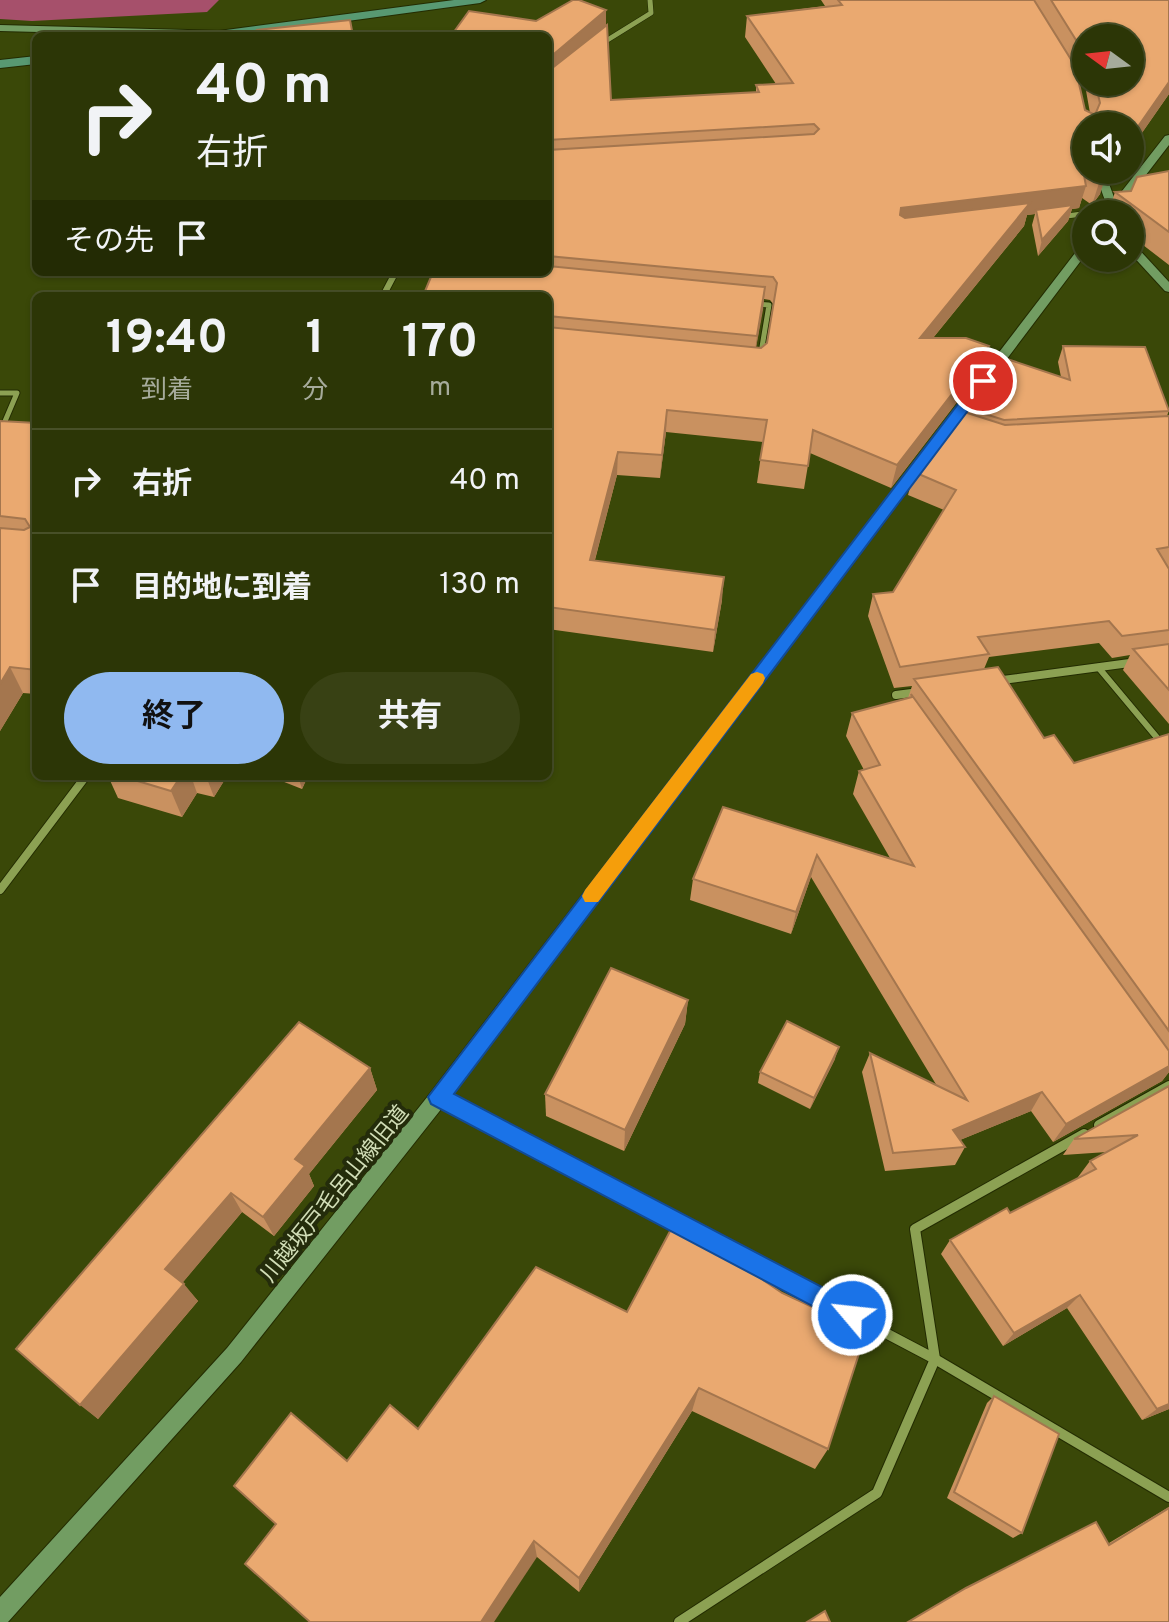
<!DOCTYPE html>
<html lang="ja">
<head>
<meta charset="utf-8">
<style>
	:root { --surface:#2c3606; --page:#384114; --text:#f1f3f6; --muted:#a6ab9b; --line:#485028; --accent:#90b9f0 }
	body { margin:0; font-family:Overpass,"Noto Sans JP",sans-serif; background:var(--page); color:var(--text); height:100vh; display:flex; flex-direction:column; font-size:30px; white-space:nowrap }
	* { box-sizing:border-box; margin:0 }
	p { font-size:26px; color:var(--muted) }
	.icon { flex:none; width:44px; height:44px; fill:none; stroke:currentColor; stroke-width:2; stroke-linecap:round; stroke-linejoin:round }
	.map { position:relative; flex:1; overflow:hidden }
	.side { position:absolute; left:32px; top:292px; width:520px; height:488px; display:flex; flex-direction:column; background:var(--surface); border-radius:12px; box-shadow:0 2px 6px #0004,0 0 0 2px var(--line) }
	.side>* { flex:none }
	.hud { position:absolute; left:32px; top:32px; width:520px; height:244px; border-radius:12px; box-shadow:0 2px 6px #0004,0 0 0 2px var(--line); background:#2c3606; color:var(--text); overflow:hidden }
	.needle { width:52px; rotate:285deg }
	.controls { position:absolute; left:1072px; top:24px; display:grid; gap:16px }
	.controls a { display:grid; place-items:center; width:72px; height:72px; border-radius:50%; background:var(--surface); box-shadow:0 2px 6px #0004,0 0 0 2px var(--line); font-size:40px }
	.pin { position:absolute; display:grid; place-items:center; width:68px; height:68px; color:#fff; margin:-34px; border:4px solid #fff; border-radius:50%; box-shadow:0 2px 8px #0007 }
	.me { position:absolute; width:88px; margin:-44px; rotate:298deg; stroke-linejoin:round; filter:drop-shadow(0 0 6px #0008) }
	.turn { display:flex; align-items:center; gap:28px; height:168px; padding:0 32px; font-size:36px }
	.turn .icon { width:104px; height:104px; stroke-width:2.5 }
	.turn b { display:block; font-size:56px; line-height:68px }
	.then { display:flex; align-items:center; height:76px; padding:0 32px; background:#0003; gap:16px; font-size:30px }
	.eta { display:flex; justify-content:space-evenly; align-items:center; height:136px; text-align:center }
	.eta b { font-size:48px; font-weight:700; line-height:56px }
	.cta { display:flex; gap:16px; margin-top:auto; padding:16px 32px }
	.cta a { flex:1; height:92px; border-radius:48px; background:var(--accent); color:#111; font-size:32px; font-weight:700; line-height:92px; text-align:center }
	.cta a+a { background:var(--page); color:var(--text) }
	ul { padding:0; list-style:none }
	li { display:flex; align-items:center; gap:24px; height:104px; padding:0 32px; border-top:2px solid var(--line) }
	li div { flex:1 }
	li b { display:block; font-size:30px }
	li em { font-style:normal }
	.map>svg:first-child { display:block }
</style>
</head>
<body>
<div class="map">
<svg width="1169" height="1622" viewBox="0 0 1169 1622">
	<rect width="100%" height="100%" fill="#3a4808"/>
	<!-- forest -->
	<path fill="#a6506b" d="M0 0H219L207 12 32 21 0 19Z"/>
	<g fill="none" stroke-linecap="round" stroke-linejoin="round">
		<defs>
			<g id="lane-far1">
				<path d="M757 304 769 305 761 353"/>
				<path d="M0 393H17L0 433"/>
			</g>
			<path id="lane" d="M1098 667 1169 752"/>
			<g id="street-far3">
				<path d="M601 44 651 13 650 0"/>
				<path d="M1059 217 1113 210"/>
				<path d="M392 279 396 272"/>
			</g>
			<path id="street-far2" d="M383 296 393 277"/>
			<g id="street-far1">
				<path d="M995 681 1137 662"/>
				<path d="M896 695 919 692"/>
				<path d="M0 890 86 776"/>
			</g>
			<g id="street">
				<path d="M439 1098 935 1359 1169 1497"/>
				<path d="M1099 1125 1169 1086"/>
				<path d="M679 1622 877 1493 935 1359 915 1229 1084 1134"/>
			</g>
			<g id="secondary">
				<path d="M0 25 225 31 230 34 194 36 0 31Z"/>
				<path d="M1169 135V145L1119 210 1120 214H1105L1108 209 1094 170H1104L1115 200 1165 136Z"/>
				<path d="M1086 243V254L446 1103 241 1362 8 1622H0V1597L227 1348 432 1091 1082 244Z"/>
				<path d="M1130 243 1134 244 1169 282V292L1165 291 1130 253Z"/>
			</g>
			<g id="primary">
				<path d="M454 0H486L480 3 237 36H205L211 32Z"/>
				<path d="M36 56V64L0 68V60Z"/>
			</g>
		</defs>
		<!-- lane-far1 casing -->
		<use href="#lane-far1" stroke="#232c02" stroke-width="7"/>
		<!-- lane casing -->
		<use href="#lane" stroke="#232c02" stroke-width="8"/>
		<!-- street-far3 casing -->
		<use href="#street-far3" stroke="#232c02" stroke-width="6"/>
		<!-- street-far2 casing -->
		<use href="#street-far2" stroke="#232c02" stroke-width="8"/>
		<!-- street-far1 casing -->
		<use href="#street-far1" stroke="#232c02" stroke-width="10"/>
		<!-- street casing -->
		<use href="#street" stroke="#232c02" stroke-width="12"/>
		<!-- secondary casing -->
		<use href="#secondary" stroke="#232c02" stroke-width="2"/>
		<!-- primary casing -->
		<use href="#primary" stroke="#232c02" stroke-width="2"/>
		<!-- lane-far1 -->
		<use href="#lane-far1" stroke="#8ca153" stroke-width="5"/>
		<!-- lane -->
		<use href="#lane" stroke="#8ca153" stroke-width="6"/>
		<!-- street-far3 -->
		<use href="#street-far3" stroke="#8ca153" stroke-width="5"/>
		<!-- street-far2 -->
		<use href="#street-far2" stroke="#8ca153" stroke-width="6"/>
		<!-- street-far1 -->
		<use href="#street-far1" stroke="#8ca153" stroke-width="8"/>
		<!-- street -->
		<use href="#street" stroke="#8ca153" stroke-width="10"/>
		<!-- secondary -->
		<use href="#secondary" fill="#729d62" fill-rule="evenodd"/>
		<!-- primary -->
		<use href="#primary" fill="#589972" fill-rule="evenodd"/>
	</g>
	<!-- wall -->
	<g fill="#c99160" fill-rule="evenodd">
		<path d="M821 0H1169V94L1130 150V126H1086L1106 170 1100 194 1092 205 1082 198 1079 208 1072 209 1068 221 1038 256 1032 225 1035 214 1027 215 1024 226 933 338 983 368 891 488 810 453 804 489 757 483 763 442 666 432 660 478 617 475 595 560 722 600 713 652 548 629V36L536 21 606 26 611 100 756 93V85L776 84 745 37 747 16 825 6ZM1086 38 1130 82H1086ZM1077 73 1085 85 1090 113 1085 110ZM764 299 770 300 774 305 767 343 761 348 756 347Z"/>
		<path d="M1107 170H1116L1110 179Z"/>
		<path d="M1169 171V265L1130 235V214H1108L1115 192 1131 191Z"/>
		<path d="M1063 346 1169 410 1167 416H1169V724L1123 670 1130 655 1112 658 1099 643 989 657 984 669 1044 738 1074 763 1169 734V1072L1162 1081 1053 1142 1031 1111 960 1140 965 1147 955 1165 885 1171 862 1072 870 1053 937 1086 811 877 791 934 690 900 693 879 723 807 890 858 853 794 859 771 864 770 846 736 852 713 908 698 912 686 894 688 868 616 873 594 893 592 944 510 908 495 914 472 965 412 966 408 1061 377 1058 362Z"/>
		<path d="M0 421 36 423V694L23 693 0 731Z"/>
		<path d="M108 776H227L214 797 197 793 182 817 118 798Z"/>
		<path d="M269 776H308L302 789Z"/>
		<path d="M688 1000 685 1024 624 1151 546 1116 545 1094Z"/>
		<path d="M835 1059 810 1109 758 1083 760 1072Z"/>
		<path d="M370 1068 377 1090 309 1174 314 1186 274 1236 242 1212 182 1283 198 1301 98 1419 16 1349Z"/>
		<path d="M1169 1086V1409L1142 1420 1067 1308 1003 1346 941 1254 950 1240 1010 1213 1079 1178 1078 1177 1090 1161 1107 1152 1063 1155 1074 1139Z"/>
		<path d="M536 1267 828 1449 815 1469 692 1411 579 1592 537 1557 347 1461 418 1429Z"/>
		<path d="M994 1396 1022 1533 1013 1538 947 1498 987 1403Z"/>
		<path d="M1169 1507V1622L1109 1543Z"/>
	</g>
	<!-- shaded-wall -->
	<g fill="#a4764e">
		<path d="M606 10V32L548 82V59Z"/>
		<path d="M1169 82V94L1130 150V138Z"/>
		<path d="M1107 172 1100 194 1092 205 1099 183Z"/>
		<path d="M1086 186 1079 208 1072 209 1068 221 1038 256 1042 240 1036 210 1035 214 1027 215 1024 226 915 360 896 231 901 208Z"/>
		<path d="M765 287 763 310 754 359 757 336Z"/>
		<path d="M989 346 983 368 891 488 897 465Z"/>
		<path d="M667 410 666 432 660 478 662 455Z"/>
		<path d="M618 452 617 475 589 582 590 560Z"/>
		<path d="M724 577 722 600 713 652 715 630Z"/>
		<path d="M10 667 23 693 0 731V684Z"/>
		<path d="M181 776H191L197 793 182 817 171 791Z"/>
		<path d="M206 776H227L214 797Z"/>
		<path d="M298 776H308L302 789Z"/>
		<path d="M817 855 811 877 791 934 796 912Z"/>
		<path d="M688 1000 685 1024 624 1151 625 1130Z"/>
		<path d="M839 1047 835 1059 810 1109 814 1098Z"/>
		<path d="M1169 1066V1072L1162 1081 1053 1142 1066 1124Z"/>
		<path d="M370 1068 377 1090 309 1174 314 1186 274 1236 263 1217 295 1159Z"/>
		<path d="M1042 1092 1031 1111 943 1147 953 1130Z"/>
		<path d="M231 1193 242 1212 179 1287 165 1269Z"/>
		<path d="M184 1284 198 1301 98 1419 80 1405Z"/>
		<path d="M1080 1295 1067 1308 1003 1346 1014 1333Z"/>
		<path d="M699 1388 692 1411 579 1592V1578Z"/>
		<path d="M1169 1404V1409L1142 1420 1157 1409Z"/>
		<path d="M534 1541 537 1557 494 1622H481Z"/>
	</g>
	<!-- building -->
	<g fill="#eaa970" stroke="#a4764e" stroke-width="2">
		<path d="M573 0H579L606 10 548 59V36H451L469 11 536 21Z"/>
		<path d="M838 0H1034L1075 66 1085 110 1095 115 1100 103 1095 82H1130V38H1086V56L1051 0H1169V82L1130 138V126H1086V170H1106L1107 172 1099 183 1083 170 1086 186 901 208 900 215 905 218 1030 203 920 338H966L989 346 897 465 813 430 808 466 760 460 767 420 667 410 662 455 618 452 590 560 724 577 715 630 548 607V327L761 348 767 343 777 283 773 277 548 256V150L814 134 819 129 814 124 548 140V69H551L607 25 611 100 759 92 756 85 793 83 747 16 842 5Z"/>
		<path d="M350 20 353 36H258L257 30Z"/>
		<path d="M1169 171V232L1115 192 1131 191 1137 177Z"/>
		<path d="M1073 205 1042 240 1036 210Z"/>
		<path d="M548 266 765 287 757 336 548 316V296H423L433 272H548Z"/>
		<path d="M1063 346 1145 347 1169 411 1004 420 966 408 1004 358 1070 380Z"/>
		<path d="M961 411 1005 425 1169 416V547L1157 549 1169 569V630L1122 636 1109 621 978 637 989 654 900 667 873 594 893 592 956 490 914 472Z"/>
		<path d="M0 421 36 423V670L10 667 0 684V528L24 530 30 527 25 519 0 516Z"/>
		<path d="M1169 644V690L1133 649Z"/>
		<path d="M998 667 1044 738 1054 735 1074 763 1169 734V1031L914 679Z"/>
		<path d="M911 694 1169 1051V1066L1066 1124 1042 1092 953 1130 965 1147 893 1153 870 1053 967 1100 817 855 796 912 693 879 723 807 914 866 859 771 880 765 852 713 912 697Z"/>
		<path d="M121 776H181L171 791Z"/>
		<path d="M611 968 688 1000 625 1130 545 1094Z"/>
		<path d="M787 1021 839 1047 814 1098 760 1072Z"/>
		<path d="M299 1022 370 1068 295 1159 305 1166 263 1217 231 1193 165 1269 184 1284 80 1405 16 1349Z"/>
		<path d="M1169 1086V1404L1157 1409 1080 1295 1014 1333 950 1240 1007 1208 1010 1213 1096 1169 1090 1161 1138 1135 1074 1139Z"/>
		<path d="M676 1220 782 1293 866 1332 828 1449 699 1388 579 1578 534 1541 481 1622H310L245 1564 276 1524 234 1486 291 1413 347 1461 390 1405 418 1429 536 1267 627 1312Z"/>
		<path d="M994 1396 1059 1434 1022 1533 954 1492Z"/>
		<path d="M1169 1508V1622H908L966 1588 1096 1522 1109 1545Z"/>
		<path d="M825 1611 830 1622H807Z"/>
	</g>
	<!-- route -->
	<path fill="#1a73e8" stroke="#114b97" stroke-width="2" d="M983 376 988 378V384L454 1094 860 1307 864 1315 860 1323 852 1327 431 1104 428 1097 978 378Z"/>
	<!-- slow -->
	<path fill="#f59e0b" d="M757 672 763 674 765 678 763 683 598 902H585L582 896 585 890 751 674Z"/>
	<g text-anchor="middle" stroke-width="8" stroke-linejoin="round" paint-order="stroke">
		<!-- street labels -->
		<g font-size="22" fill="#d1ddb6" stroke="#242c0b">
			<text transform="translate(334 1193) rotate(-51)" y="8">川越坂戸毛呂山線旧道</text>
		</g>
	</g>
</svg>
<div class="controls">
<a><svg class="needle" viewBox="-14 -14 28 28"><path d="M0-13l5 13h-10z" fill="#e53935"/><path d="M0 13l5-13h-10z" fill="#a6ab9b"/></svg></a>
<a><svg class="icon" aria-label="sound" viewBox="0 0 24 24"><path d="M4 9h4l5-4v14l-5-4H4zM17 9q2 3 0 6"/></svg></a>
<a><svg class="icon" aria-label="search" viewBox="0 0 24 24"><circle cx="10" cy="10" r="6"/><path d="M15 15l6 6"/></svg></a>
</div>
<div class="pin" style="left:983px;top:381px;background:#d93025"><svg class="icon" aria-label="arrive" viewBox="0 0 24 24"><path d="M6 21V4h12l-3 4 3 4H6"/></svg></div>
<svg class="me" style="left:852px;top:1315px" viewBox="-20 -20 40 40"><circle r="17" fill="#1a73e8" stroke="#fff" stroke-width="3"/><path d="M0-11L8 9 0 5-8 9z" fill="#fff"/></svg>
<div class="hud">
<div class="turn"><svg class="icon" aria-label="right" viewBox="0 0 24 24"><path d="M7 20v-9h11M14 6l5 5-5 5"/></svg><div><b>40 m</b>右折</div></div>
<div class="then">その先<svg class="icon" aria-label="arrive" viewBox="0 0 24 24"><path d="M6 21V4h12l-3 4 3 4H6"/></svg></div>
</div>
<section class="side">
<div class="eta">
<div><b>19:40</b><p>到着</p></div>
<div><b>1</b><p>分</p></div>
<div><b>170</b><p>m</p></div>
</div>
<ul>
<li><svg class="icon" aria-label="right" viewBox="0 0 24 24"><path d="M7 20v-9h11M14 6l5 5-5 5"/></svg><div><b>右折</b></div><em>40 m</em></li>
<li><svg class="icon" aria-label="arrive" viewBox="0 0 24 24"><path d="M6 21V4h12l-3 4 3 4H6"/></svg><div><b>目的地に到着</b></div><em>130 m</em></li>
</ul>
<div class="cta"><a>終了</a><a>共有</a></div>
</section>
</div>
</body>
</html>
